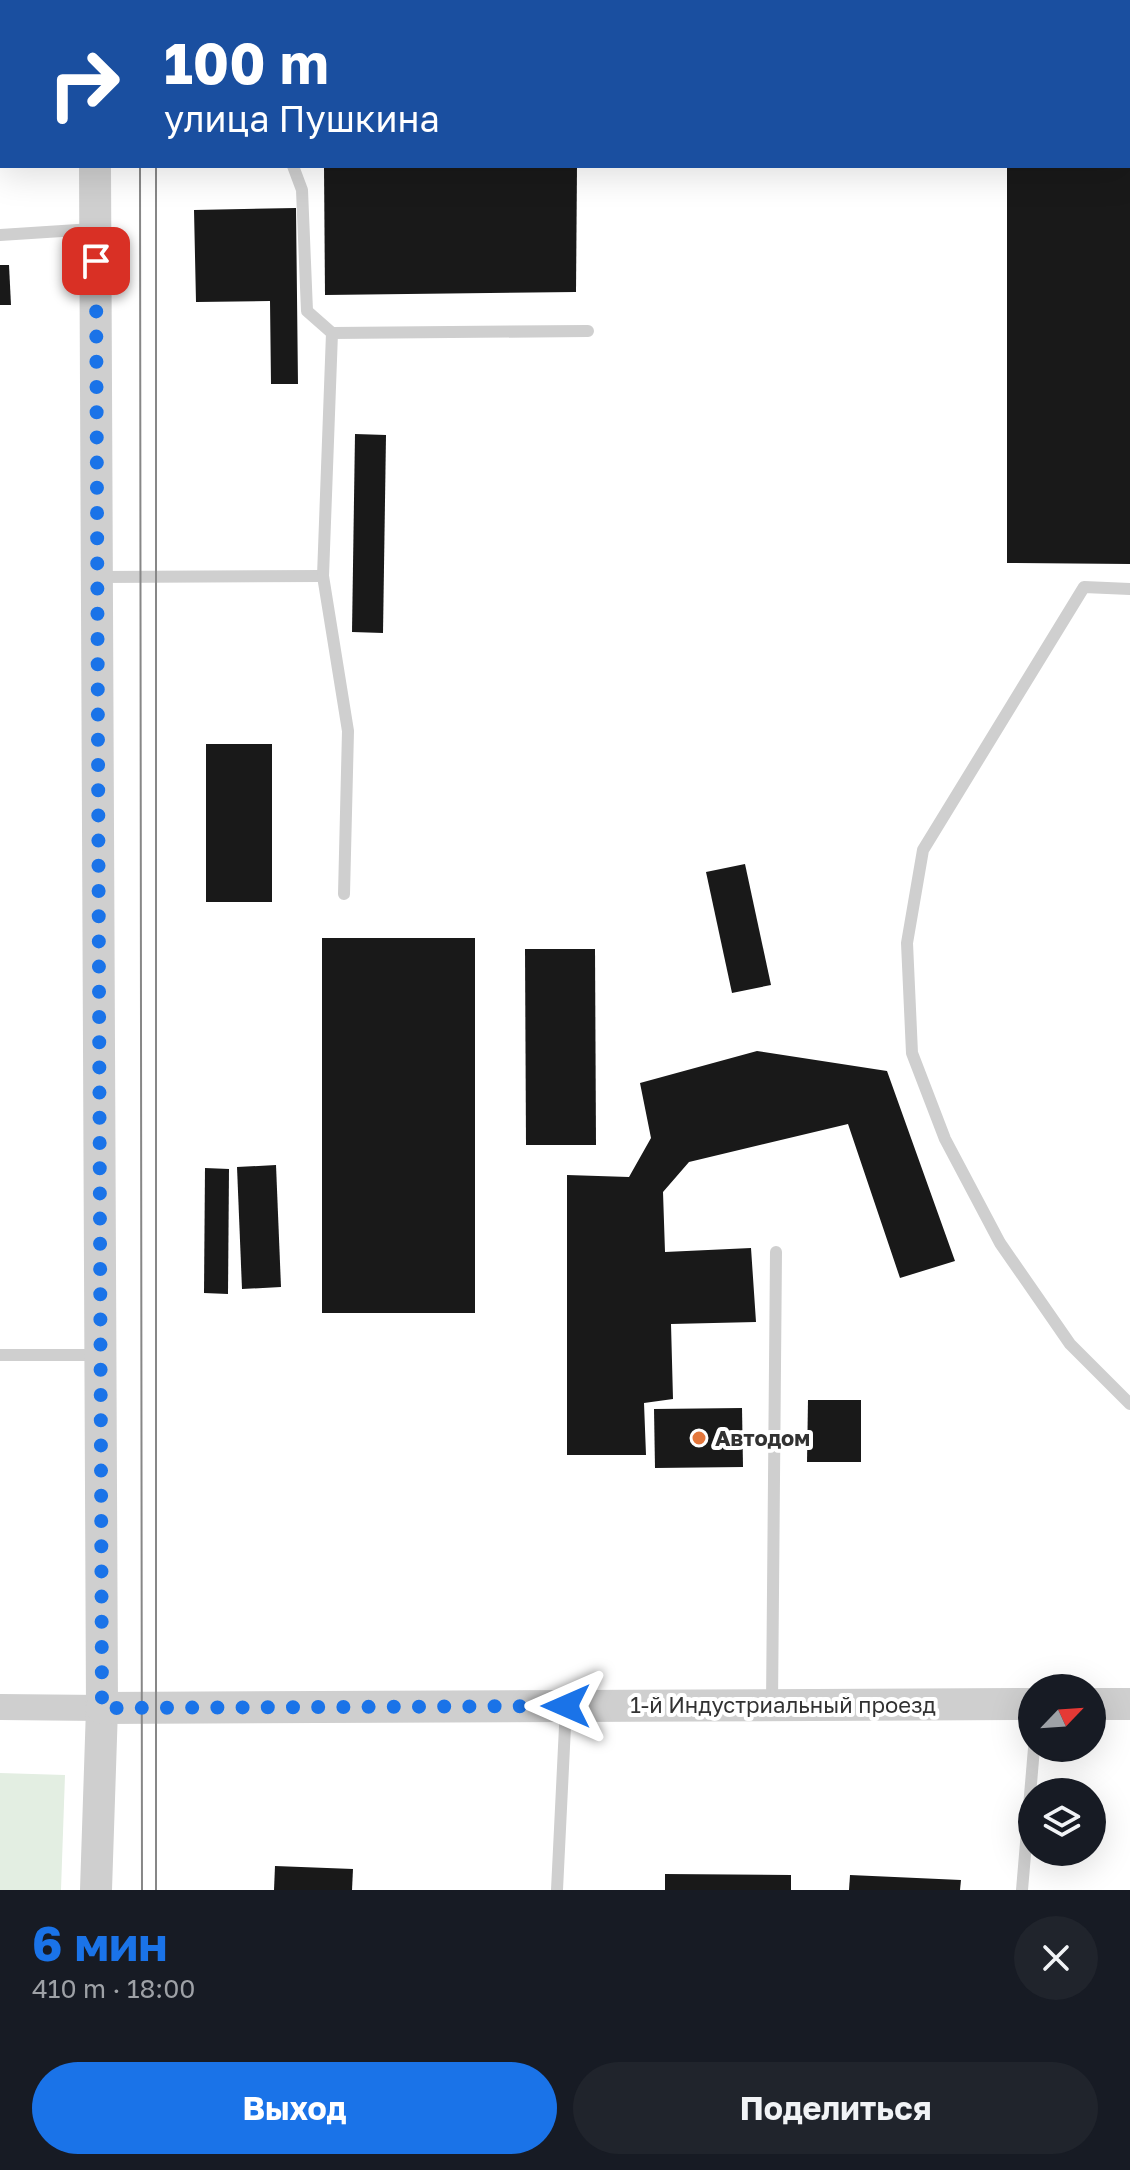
<!DOCTYPE html>
<html lang="ru">
<head>
<meta charset="utf-8">
<style>
	:root { --surface:#171b24; --page:#20242c; --text:#f1f3f6; --muted:#9ea1a6; --accent:#1a73e8 }
	body { margin:0; font-family:"Golos Text",sans-serif; background:var(--page); color:var(--text); height:100vh; display:flex; flex-direction:column; font-size:30px; white-space:nowrap }
	* { box-sizing:border-box; margin:0 }
	p { font-size:26px; color:var(--muted) }
	.icon { flex:none; width:44px; height:44px; fill:none; stroke:currentColor; stroke-width:2; stroke-linecap:round; stroke-linejoin:round }
	.map { position:relative; height:1890px; overflow:hidden }
	.sheet { display:flex; flex-direction:column; background:var(--surface); flex:1 }
	.sheet>* { flex:none }
	.hud { position:absolute; left:0px; top:0px; width:1130px; height:168px; box-shadow:0 8px 32px #0002; background:#1a4fa0; color:#fff; overflow:hidden }
	.needle { width:52px; rotate:65deg }
	.controls { position:absolute; left:1018px; top:1674px; display:grid; gap:16px }
	.controls a { display:grid; place-items:center; width:88px; height:88px; border-radius:50%; background:var(--surface); box-shadow:0 8px 32px #0002; font-size:40px }
	.pin { position:absolute; display:grid; place-items:center; width:68px; height:68px; color:#fff; margin:-34px; border-radius:16px; box-shadow:0 4px 12px #0006 }
	.me { position:absolute; width:88px; margin:-44px; rotate:270deg; stroke-linejoin:round; filter:drop-shadow(0 0 6px #0008) }
	.turn { display:flex; align-items:center; gap:28px; height:168px; padding:0 32px; font-size:36px }
	.turn .icon { width:104px; height:104px; stroke-width:2.5 }
	.turn b { display:block; font-size:56px; line-height:68px }
	.round { display:grid; place-items:center; flex:none; width:84px; height:84px; border-radius:42px; background:var(--page) }
	.overview { display:flex; align-items:center; justify-content:space-between; height:136px; padding:0 32px }
	h1 { font-size:48px; font-weight:700; line-height:60px; color:var(--accent) }
	.button { display:flex; gap:16px; margin-top:auto; padding:16px 32px }
	.button a { flex:1; height:92px; border-radius:48px; background:var(--accent); color:#fff; font-size:32px; font-weight:700; line-height:92px; text-align:center }
	.button a+a { background:var(--page); color:var(--text) }
	.map>svg:first-child { display:block }
</style>
</head>
<body>
<div class="map">
<svg width="1130" height="1890" viewBox="0 0 1130 1890">
	<rect width="100%" height="100%" fill="#fff"/>
	<!-- green -->
	<path fill="#e3eee2" d="M0 1773 65 1775 61 1890H0Z"/>
	<!-- building -->
	<g fill="#191919">
		<path d="M324 166H577L576 292 325 295Z"/>
		<path d="M1007 166H1130V564L1007 563Z"/>
		<path d="M296 208 298 384H271L270 301 196 302 194 210Z"/>
		<path d="M0 265H9L11 305H0Z"/>
		<path d="M355 434 386 435 383 633 352 632Z"/>
		<rect x="206" y="744" width="66" height="158"/>
		<path d="M745 864 771 985 732 993 706 872Z"/>
		<rect x="322" y="938" width="153" height="375"/>
		<path d="M525 949H595L596 1145H526Z"/>
		<path d="M757 1051 887 1071 955 1261 900 1278 848 1124 689 1162 663 1192 665 1252 751 1248 756 1322 671 1324 673 1399 644 1403 646 1455H567V1175L629 1177 651 1138 640 1083Z"/>
		<path d="M276 1165 281 1287 242 1289 237 1167Z"/>
		<path d="M205 1168 229 1169 228 1294 204 1293Z"/>
		<path d="M808 1400H861V1462H807Z"/>
		<path d="M742 1408 743 1467 655 1468 654 1409Z"/>
		<path d="M275 1866 353 1869 352 1890H274Z"/>
		<path d="M665 1874 791 1875V1890H665Z"/>
		<path d="M850 1875 961 1880 960 1890H849Z"/>
	</g>
	<g fill="none" stroke-linecap="round" stroke-linejoin="round">
		<!-- service -->
		<g stroke="#cfcfcf" stroke-width="12">
			<path d="M271 2V0"/>
			<path d="M293 166 302 190 307 311 332 333"/>
			<path d="M0 235 93 229"/>
			<path d="M99 577 323 576"/>
			<path d="M1130 589 1084 587 923 850 907 943 912 1053 945 1139 1000 1243 1070 1344 1130 1404"/>
			<path d="M344 894 348 731 323 576 332 333 588 331"/>
			<path d="M0 1355H100"/>
			<path d="M772 1705 776 1252"/>
			<path d="M557 1890 566 1706"/>
			<path d="M1022 1890 1034 1748"/>
		</g>
		<!-- minor -->
		<path stroke="#cfcfcf" stroke-width="26" d="M0 1707 102 1708"/>
		<!-- tertiary -->
		<g stroke="#cfcfcf" stroke-width="32">
			<path d="M95 0V2"/>
			<path d="M95 166 102 1708 96 1890"/>
			<path d="M1092 1704H1130"/>
			<path d="M102 1708 1032 1704"/>
		</g>
		<!-- tram -->
		<g stroke="#878787" stroke-width="2">
			<path d="M140 0V2"/>
			<path d="M156 0V2"/>
			<path d="M140 166 142 1890"/>
			<path d="M156 166V1890"/>
		</g>
	</g>
	<g fill="none" stroke-linecap="round" stroke-linejoin="round">
		<!-- route -->
		<path stroke="#1a73e8" stroke-width="14" stroke-dasharray="0 25.2" d="M96 261 102 1708 566 1706"/>
	</g>
	<!-- markers -->
	<circle fill="#e3763b" stroke="#fff" stroke-width="3" cx="699" cy="1438" r="8"/>
	<g text-anchor="middle" stroke-width="8" stroke-linejoin="round" paint-order="stroke">
		<!-- poi labels -->
		<g font-size="22" font-weight="bold" fill="#323232" stroke="#fff" text-anchor="start">
			<text x="715" y="1446">Автодом</text>
		</g>
		<!-- street labels -->
		<g font-size="22" fill="#323232" stroke="#fff">
			<text x="783" y="1713">1-й Индустриальный проезд</text>
		</g>
	</g>
</svg>
<div class="controls">
<a><svg class="needle" viewBox="-14 -14 28 28"><path d="M0-13l5 13h-10z" fill="#e53935"/><path d="M0 13l5-13h-10z" fill="#9ea1a6"/></svg></a>
<a><svg class="icon" aria-label="layers" viewBox="0 0 24 24"><path d="M12 4l9 5-9 5-9-5zM3 14l9 5 9-5"/></svg></a>
</div>
<div class="pin" style="left:96px;top:261px;background:#d93025"><svg class="icon" aria-label="arrive" viewBox="0 0 24 24"><path d="M6 21V4h12l-3 4 3 4H6"/></svg></div>
<svg class="me" style="left:566px;top:1706px" viewBox="-20 -20 40 40"><path d="M0-17L14 15 0 8-14 15z" fill="#1a73e8" stroke="#fff" stroke-width="4"/></svg>
<div class="hud">
<div class="turn"><svg class="icon" aria-label="right" viewBox="0 0 24 24"><path d="M7 20v-9h11M14 6l5 5-5 5"/></svg><div><b>100 m</b>улица Пушкина</div></div>
</div>
</div>
<section class="sheet">
<div class="overview"><div><h1>6 мин</h1><p>410 m · 18:00</p></div><a class="round"><svg class="icon" aria-label="close" viewBox="0 0 24 24"><path d="M6 6l12 12M18 6L6 18"/></svg></a></div>
<div class="button"><a>Выход</a><a>Поделиться</a></div>
</section>
</body>
</html>
